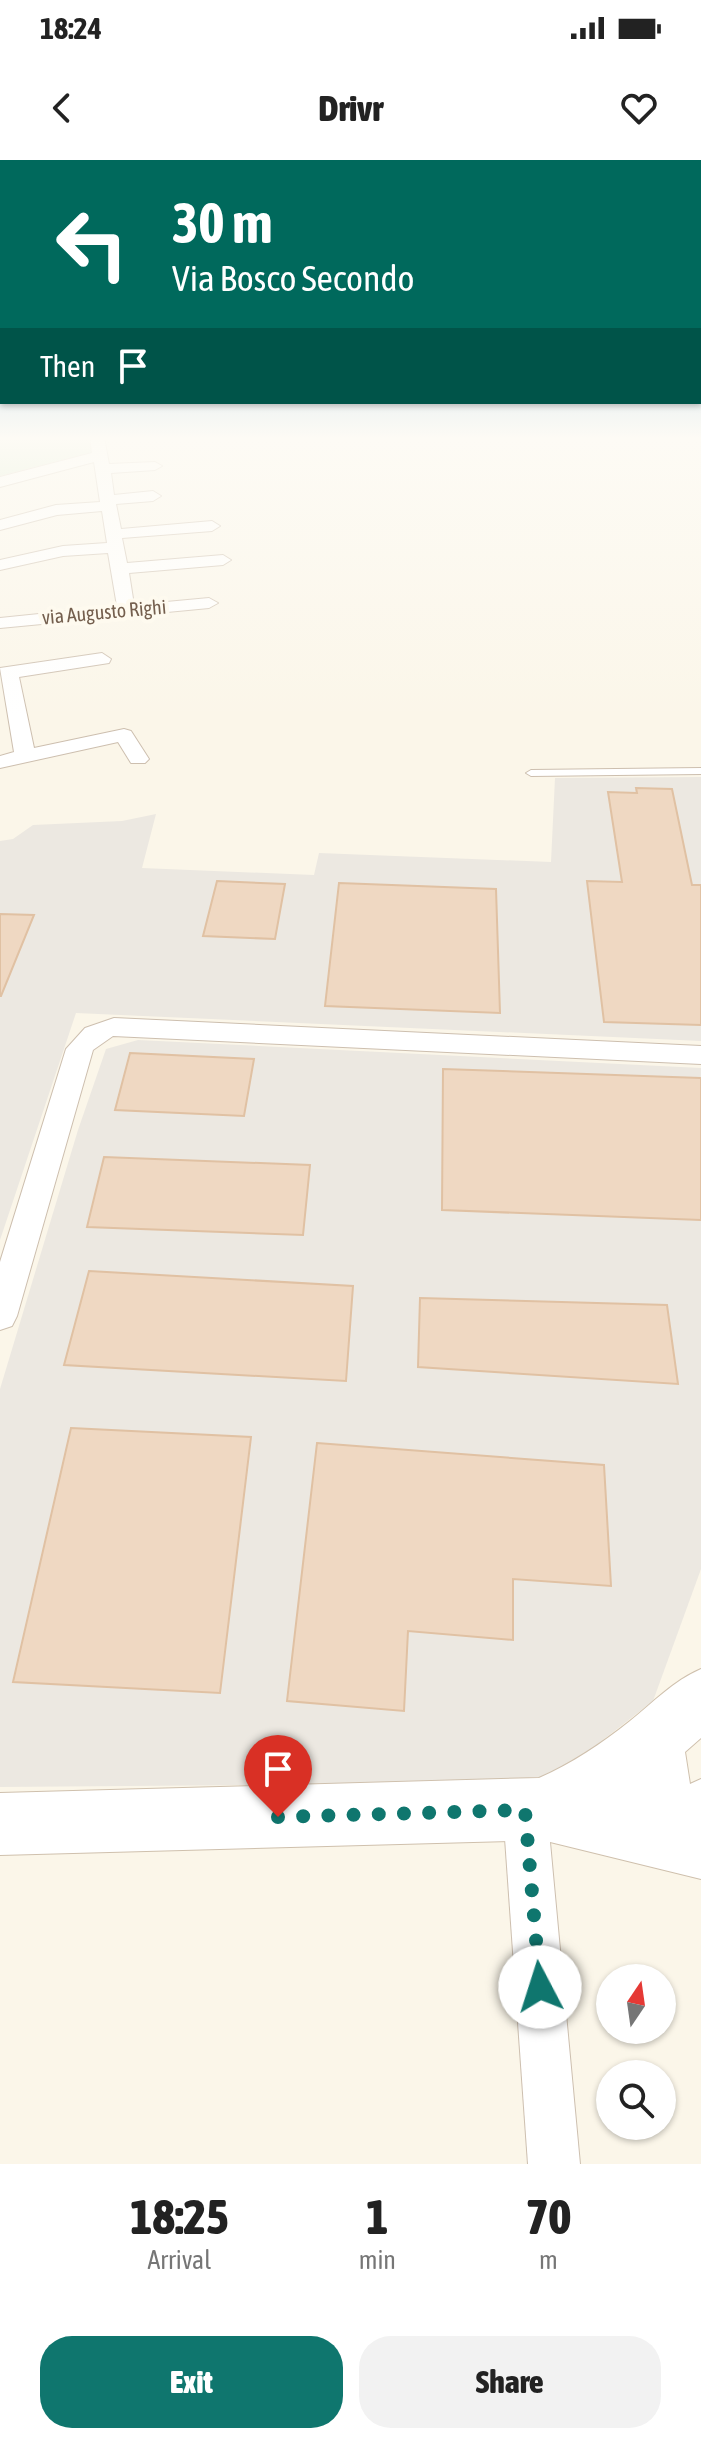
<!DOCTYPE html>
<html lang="en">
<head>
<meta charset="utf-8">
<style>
	:root { --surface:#fff; --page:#f2f2f2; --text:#222; --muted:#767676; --accent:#0f766e }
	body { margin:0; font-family:"Asap Condensed",sans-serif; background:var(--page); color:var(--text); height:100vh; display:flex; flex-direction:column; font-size:30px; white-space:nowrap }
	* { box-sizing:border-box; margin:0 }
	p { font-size:26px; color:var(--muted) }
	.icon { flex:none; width:44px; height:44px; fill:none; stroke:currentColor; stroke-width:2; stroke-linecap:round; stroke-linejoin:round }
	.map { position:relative; height:2004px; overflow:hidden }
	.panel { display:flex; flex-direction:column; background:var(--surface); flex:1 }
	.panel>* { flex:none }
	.guide { position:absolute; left:0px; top:0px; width:702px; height:244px; box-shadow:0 2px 6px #0004; background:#00695c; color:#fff; overflow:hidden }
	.needle { width:52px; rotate:13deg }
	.buttons { position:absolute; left:596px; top:1804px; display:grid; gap:16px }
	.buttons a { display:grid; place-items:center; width:80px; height:80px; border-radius:50%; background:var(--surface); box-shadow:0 2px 6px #0004; font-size:40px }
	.pin { position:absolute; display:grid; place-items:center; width:68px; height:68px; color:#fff; margin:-82px -34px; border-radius:50% 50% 50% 0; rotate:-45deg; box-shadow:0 0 8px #0007 }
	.pin .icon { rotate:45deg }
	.me { position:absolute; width:88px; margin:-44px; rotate:355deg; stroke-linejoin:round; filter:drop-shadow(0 0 6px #0008) }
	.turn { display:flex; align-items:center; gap:28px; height:168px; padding:0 40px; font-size:36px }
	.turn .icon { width:104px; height:104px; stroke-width:2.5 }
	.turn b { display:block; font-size:56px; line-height:68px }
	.then { display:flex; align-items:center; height:76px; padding:0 40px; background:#0003; gap:16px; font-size:30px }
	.eta { display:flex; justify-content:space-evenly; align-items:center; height:136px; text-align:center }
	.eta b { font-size:48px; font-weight:800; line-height:56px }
	.cta { display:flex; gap:16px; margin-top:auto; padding:16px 40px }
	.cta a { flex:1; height:92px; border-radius:32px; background:var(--accent); color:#fff; font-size:32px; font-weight:800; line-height:92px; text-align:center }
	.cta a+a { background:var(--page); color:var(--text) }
	.status { display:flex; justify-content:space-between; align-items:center; height:56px; padding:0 40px; background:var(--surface); direction:ltr }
	.status svg { height:22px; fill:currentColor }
	header { display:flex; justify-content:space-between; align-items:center; height:104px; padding:0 40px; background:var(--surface); font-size:36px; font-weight:800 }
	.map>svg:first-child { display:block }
</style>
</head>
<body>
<div class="status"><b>18:24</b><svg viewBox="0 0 49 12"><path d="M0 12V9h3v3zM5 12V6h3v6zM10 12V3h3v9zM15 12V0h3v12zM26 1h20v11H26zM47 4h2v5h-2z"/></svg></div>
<header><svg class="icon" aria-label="back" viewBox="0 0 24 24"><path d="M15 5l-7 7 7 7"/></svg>Drivr<svg class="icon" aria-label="heart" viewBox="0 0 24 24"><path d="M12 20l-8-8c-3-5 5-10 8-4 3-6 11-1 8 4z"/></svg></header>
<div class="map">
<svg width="701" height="2004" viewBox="0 0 701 2004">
	<rect width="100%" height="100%" fill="#fbf6e9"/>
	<!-- industrial -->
	<g fill="#ece8e1">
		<path d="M701 617V881L76 853 0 1080V681L13 679 33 665 122 661 156 654 142 708 314 715 319 693 551 702 555 618Z"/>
		<path d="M138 880 701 908V1409L653 1541 567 1608 532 1623 0 1627V1229L78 970 106 889Z"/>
	</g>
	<!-- green -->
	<path fill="#d1e8c7" d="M0 277H87L93 292 0 316Z"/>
	<!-- building -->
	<g fill="#efd8c2" stroke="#e0c1a3" stroke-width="2">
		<path d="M636 628 672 629 692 725H701V865L604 862 587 721 622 722 608 632 637 633Z"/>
		<path d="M217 721 285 724 275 779 203 776Z"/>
		<path d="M339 723 496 729 500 853 325 846Z"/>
		<path d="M0 754 34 755 1 836H0Z"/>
		<path d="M130 893 254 899 244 956 115 950Z"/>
		<path d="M443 909 701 918V1060L442 1050Z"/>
		<path d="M104 997 310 1005 303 1075 87 1067Z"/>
		<path d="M89 1111 353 1126 346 1221 64 1205Z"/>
		<path d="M420 1138 667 1145 678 1224 418 1207Z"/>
		<path d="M71 1268 251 1277 220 1533 13 1522Z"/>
		<path d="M317 1283 604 1305 611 1426 513 1419V1480L408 1471 404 1551 287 1541Z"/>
	</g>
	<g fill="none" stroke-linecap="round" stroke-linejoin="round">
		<defs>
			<path id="lane" d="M701 608V614L531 616 526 613 531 610Z"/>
			<g id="street">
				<path d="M90 277H104L109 304 155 302 162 306 155 310 111 313 114 335 153 331 161 336 153 341 116 344 121 369 212 361 220 366 212 371 122 378 127 403 223 395 231 400 223 405 129 413 134 445 209 438 218 443 209 448 0 468V458L117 446 108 393 63 396 0 410V400L63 386 107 383 102 351 57 355 0 370V360L56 345 100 342 94 302 0 327V317L92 293Z"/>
				<path d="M102 493 111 499 109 503 19 517 34 588 124 569 131 571 149 599 145 603H131L118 582 0 608V596L14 592 0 508Z"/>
				<path d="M114 858 701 886V904L113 876 93 890 17 1156 12 1166 0 1170V1102L66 889 85 868Z"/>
				<path d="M525 1628 541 1634 547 1650 580 2004H528L503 1650 509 1634Z"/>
			</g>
			<path id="secondary" d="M701 1509V1578L685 1592 690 1624 701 1619V1719L542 1680 0 1695V1633L539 1618C573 1603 601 1584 630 1561 654 1542 673 1521 701 1509Z"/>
		</defs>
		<!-- lane casing -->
		<use href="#lane" stroke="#cdbfaf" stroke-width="2"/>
		<!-- street casing -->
		<use href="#street" stroke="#cdbfaf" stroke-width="2"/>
		<!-- secondary casing -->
		<use href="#secondary" stroke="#cfc0ad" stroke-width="2"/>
		<!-- lane -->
		<use href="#lane" fill="#fff" fill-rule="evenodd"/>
		<!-- street -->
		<use href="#street" fill="#fff" fill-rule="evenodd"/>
		<!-- secondary -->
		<use href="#secondary" fill="#fff" fill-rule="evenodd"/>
	</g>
	<!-- sky -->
	<linearGradient id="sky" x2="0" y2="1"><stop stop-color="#97c3e6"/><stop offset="0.5" stop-color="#fdfbf5"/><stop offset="1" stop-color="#fdfbf5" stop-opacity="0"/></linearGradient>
	<rect width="701" height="557" fill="url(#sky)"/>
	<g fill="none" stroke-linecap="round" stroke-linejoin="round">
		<!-- route -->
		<path stroke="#0f766e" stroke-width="14" stroke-dasharray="0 25.2" d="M278 1657 525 1650 540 1827"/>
	</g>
	<g text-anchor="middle" stroke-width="8" stroke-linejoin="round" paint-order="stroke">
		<!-- far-street labels -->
		<g font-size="20" fill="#745f4e" stroke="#fefaef">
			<text transform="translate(104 452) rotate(-5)" y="7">via Augusto Righi</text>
		</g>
	</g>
</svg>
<div class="buttons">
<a><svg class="needle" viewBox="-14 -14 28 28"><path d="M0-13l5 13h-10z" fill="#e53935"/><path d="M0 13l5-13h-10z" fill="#767676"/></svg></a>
<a><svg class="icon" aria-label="search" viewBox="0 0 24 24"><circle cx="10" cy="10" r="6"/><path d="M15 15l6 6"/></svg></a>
</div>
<div class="pin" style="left:278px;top:1657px;background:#d93025"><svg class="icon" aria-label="arrive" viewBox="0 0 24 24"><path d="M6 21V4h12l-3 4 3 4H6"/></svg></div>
<svg class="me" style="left:540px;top:1827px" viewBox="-20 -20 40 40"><circle r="19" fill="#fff"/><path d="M0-13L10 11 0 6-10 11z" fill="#0f766e"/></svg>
<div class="guide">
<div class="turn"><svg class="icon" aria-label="left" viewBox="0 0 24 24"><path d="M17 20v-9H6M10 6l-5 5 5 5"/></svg><div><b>30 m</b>Via Bosco Secondo</div></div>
<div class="then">Then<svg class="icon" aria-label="arrive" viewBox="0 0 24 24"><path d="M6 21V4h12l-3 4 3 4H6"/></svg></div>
</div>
</div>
<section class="panel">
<div class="eta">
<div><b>18:25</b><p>Arrival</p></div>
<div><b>1</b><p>min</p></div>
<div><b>70</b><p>m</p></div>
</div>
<div class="cta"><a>Exit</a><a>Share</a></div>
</section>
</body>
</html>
